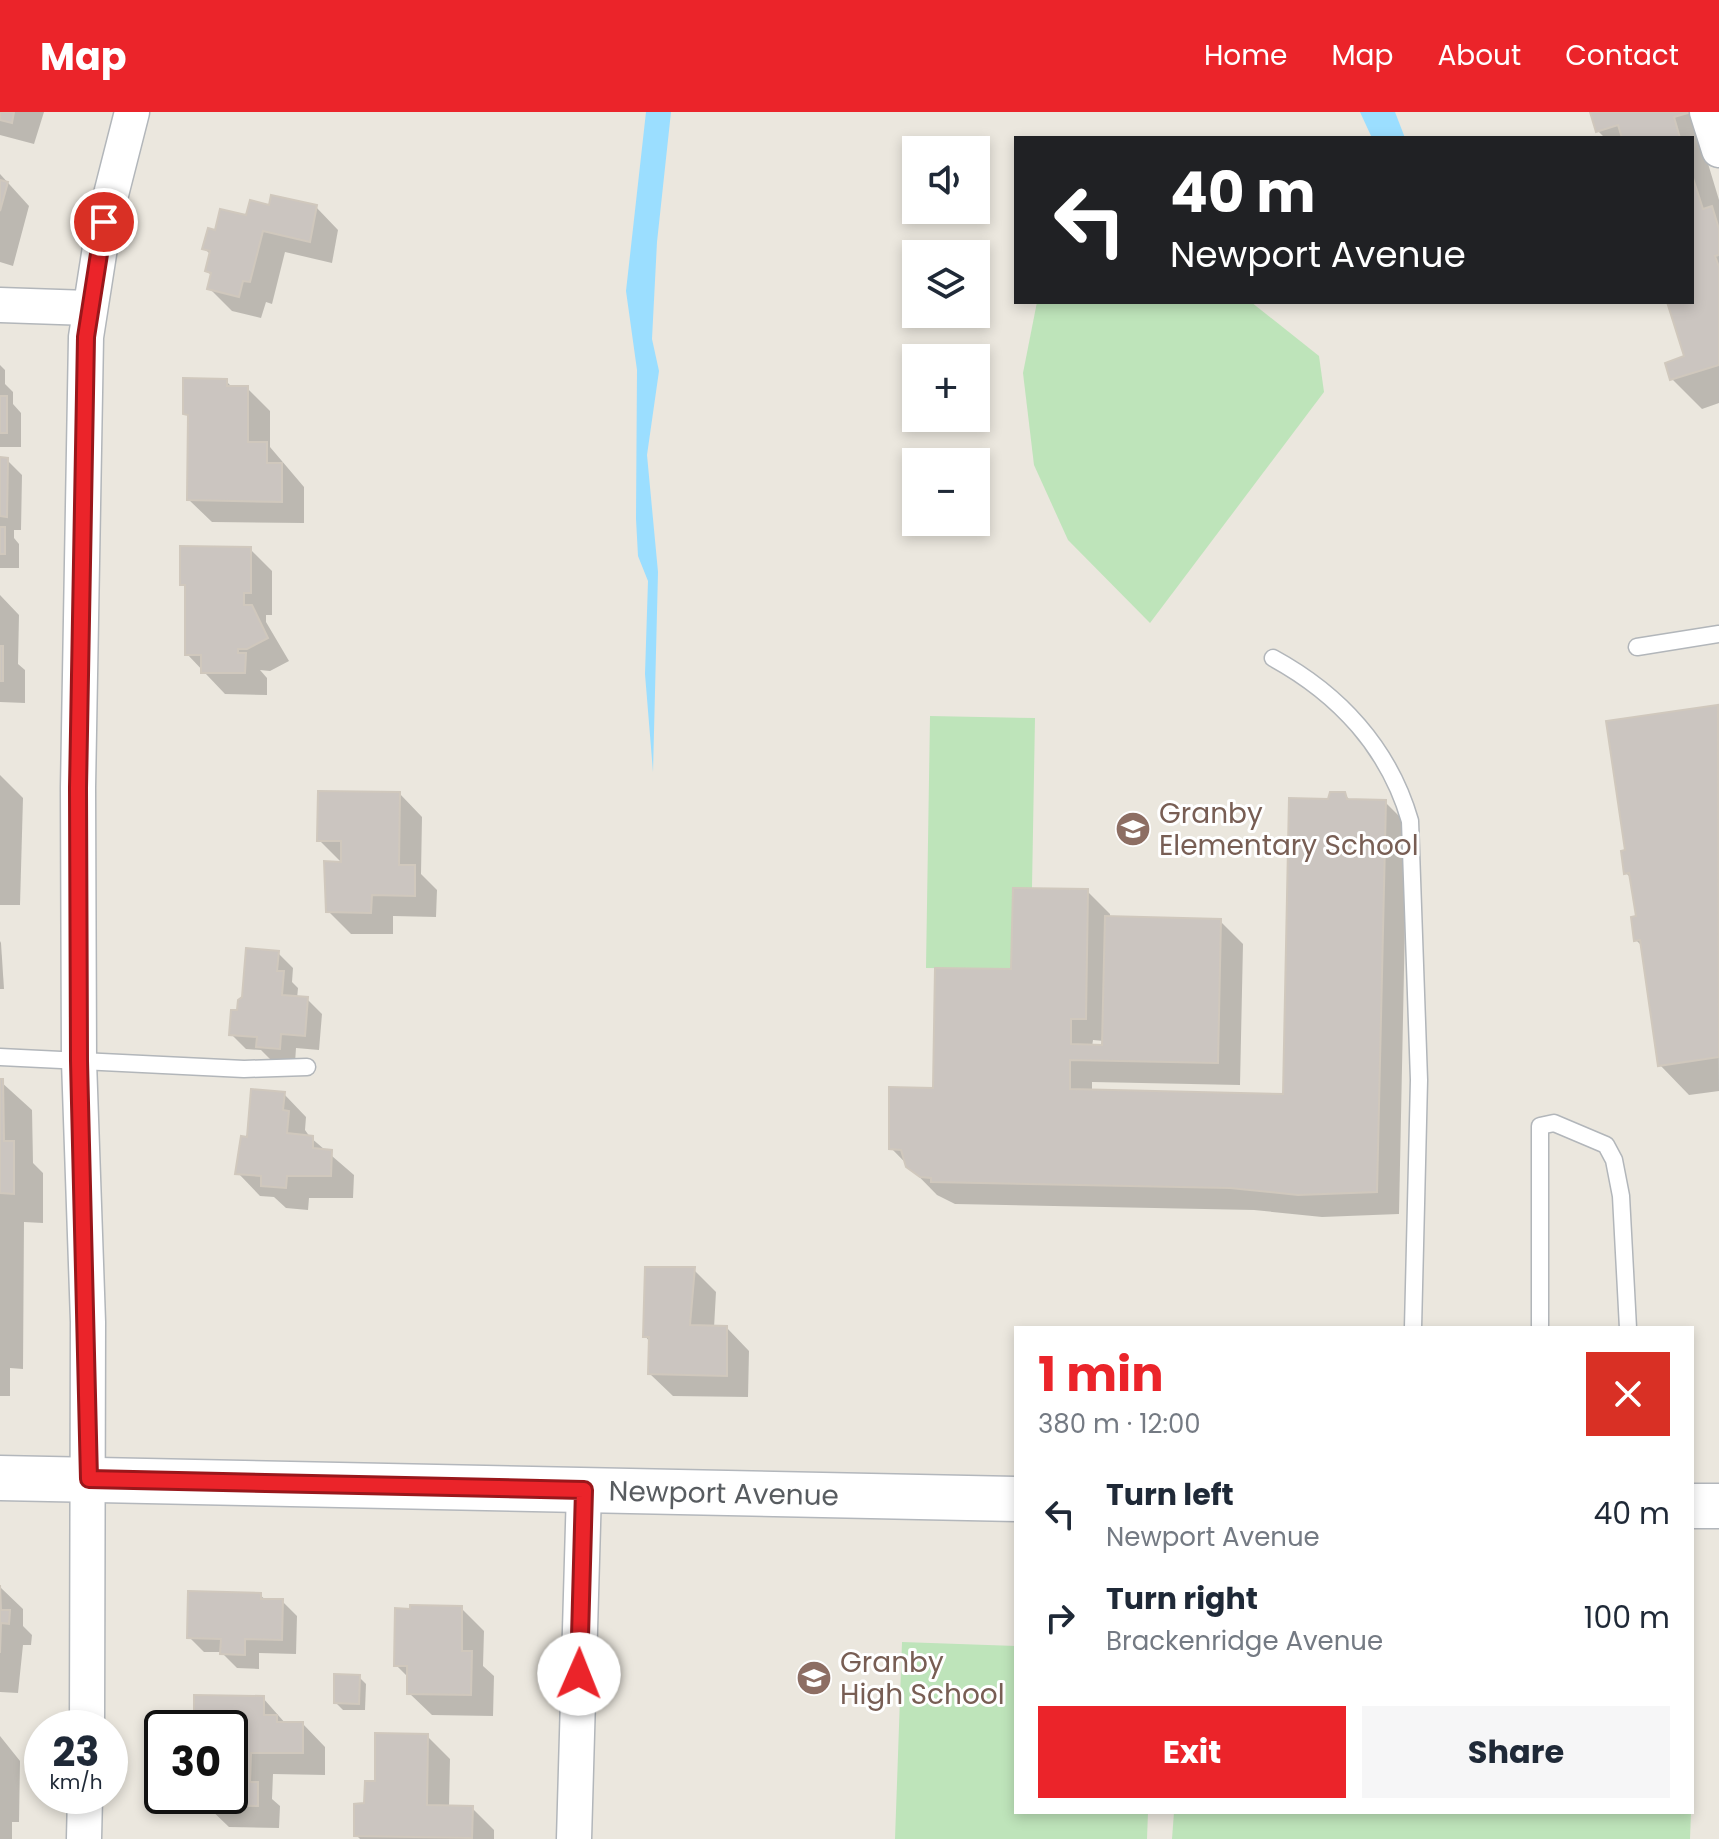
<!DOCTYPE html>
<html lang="en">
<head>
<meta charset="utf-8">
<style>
	:root { --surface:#fff; --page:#f6f6f7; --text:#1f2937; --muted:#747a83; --accent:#eb242a }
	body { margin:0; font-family:Poppins,sans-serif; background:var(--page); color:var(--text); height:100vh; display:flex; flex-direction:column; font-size:30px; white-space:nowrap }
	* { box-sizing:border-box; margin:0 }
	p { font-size:26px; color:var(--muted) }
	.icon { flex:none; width:44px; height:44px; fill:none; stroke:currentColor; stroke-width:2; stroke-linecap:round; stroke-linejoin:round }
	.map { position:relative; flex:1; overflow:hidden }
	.details { position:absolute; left:1014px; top:1214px; width:680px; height:488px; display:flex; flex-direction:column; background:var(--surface); border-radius:0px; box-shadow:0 4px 12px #0003 }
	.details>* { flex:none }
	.top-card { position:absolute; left:1014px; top:24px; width:680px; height:168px; border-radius:0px; box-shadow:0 4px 12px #0003; background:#202124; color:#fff; overflow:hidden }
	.buttons { position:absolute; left:902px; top:24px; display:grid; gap:16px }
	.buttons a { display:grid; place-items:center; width:88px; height:88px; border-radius:0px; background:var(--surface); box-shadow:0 4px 12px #0003; font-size:40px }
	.speed { position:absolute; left:24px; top:1598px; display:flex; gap:16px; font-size:40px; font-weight:700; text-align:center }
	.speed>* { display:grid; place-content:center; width:104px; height:104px; border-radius:50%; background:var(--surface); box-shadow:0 4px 12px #0003; line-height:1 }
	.speed small { font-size:20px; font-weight:400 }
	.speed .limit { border:4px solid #111; border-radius:12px; background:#fff; color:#111 }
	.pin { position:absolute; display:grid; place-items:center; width:68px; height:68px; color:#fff; margin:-34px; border:4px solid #fff; border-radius:50%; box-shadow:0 2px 8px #0007 }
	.me { position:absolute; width:88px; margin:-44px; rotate:1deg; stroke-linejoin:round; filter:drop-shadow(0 0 6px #0008) }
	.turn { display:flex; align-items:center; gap:28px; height:168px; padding:0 24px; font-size:36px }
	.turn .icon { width:104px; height:104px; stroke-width:2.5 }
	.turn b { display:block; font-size:56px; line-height:68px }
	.round { display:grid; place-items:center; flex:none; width:84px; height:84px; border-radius:0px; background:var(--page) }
	.overview { display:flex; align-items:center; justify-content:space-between; height:136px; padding:0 24px }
	h1 { font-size:48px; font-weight:700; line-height:60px; color:var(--accent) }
	.action { display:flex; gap:16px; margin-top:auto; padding:16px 24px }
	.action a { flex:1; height:92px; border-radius:0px; background:var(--accent); color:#fff; font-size:32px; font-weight:700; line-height:92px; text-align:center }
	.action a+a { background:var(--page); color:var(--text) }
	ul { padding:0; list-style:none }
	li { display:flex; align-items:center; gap:24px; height:104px; padding:0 24px }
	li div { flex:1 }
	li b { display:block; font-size:30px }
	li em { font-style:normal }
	header { display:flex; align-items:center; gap:48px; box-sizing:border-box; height:112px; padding:0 40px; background:var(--accent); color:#fff }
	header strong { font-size:38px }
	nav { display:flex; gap:44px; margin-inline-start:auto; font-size:28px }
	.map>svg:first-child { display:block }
</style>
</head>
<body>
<header>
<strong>Map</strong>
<nav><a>Home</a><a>Map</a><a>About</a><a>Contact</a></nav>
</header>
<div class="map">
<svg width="1719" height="1727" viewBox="0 0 1719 1727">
	<rect width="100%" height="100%" fill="#ebe7de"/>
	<!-- green -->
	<g fill="#bee4ba">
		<path d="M1037 190H1251L1319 244 1324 280 1150 511 1068 428 1034 353 1023 261Z"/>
		<path d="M930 604 1035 606 1032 776H1013L1011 857 926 856Z"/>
		<path d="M902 1530 1016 1534V1700H1148L1147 1727H895Z"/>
		<path d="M1174 1700H1691L1690 1727H1172Z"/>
	</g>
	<!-- water -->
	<g fill="#9bdeff">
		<path d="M646 0H671L657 130 652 227 659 259 647 343 658 460 653 660 645 562 648 469 638 444 636 407 637 258 626 179Z"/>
		<path d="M1360 0H1395L1405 26H1372Z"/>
	</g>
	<!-- shadow -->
	<g fill="#0003" fill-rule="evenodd">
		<path d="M0 0H44L34 32 0 23Z"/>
		<path d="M1592 0H1706L1703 35 1719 88V291L1702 297 1672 267 1687 246 1667 190H1692V26H1605L1598 19Z"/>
		<path d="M0 62 29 94 13 154 0 150Z"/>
		<path d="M270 95H316L338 118 332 151 285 140 272 192 266 190 261 206 232 199 209 176 212 164 207 159 211 143 204 136 217 120Z"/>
		<path d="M0 253 5 258V272L13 280V292L21 301V335H0Z"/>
		<path d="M226 269 233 276H247L270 299V335L304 375V411L212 410 189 388 190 306 185 301Z"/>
		<path d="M0 347 7 348 22 363 21 418H14V426L19 432V456H0Z"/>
		<path d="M250 437 272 459V503H266V510L289 549 270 559 260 558 267 566V583L225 582 187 542V477L182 472Z"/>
		<path d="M0 483 19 503 18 552 25 558V591L0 590Z"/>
		<path d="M1717 595 1719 979 1689 983 1660 953 1643 835 1636 828 1638 806 1632 767 1626 761 1628 740Z"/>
		<path d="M0 663 23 686 20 793H0Z"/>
		<path d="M400 682 422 705 421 762 437 778 436 805 393 804V822H351L328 799 343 752 319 728Z"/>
		<path d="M1344 682 1351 689 1385 690 1407 712 1399 1102 1322 1105 1254 1098 955 1092 937 1083 891 1036 935 978 1013 859 1087 779 1110 802V807L1220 809 1243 832 1240 973 1092 970V980L1285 984 1329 689ZM1093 928 1104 929V935H1092Z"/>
		<path d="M0 829 1 831 4 877H0Z"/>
		<path d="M278 841 293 856 292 870 298 876 297 887H307L322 902 319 938 296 936 295 951 273 950 261 938 246 937 231 922 239 900Z"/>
		<path d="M0 969 32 998 33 1051 43 1061V1111L24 1110 23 1257 10 1256V1284H0Z"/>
		<path d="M284 982 306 1005 305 1018 310 1025 354 1063 353 1086H309L308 1098 286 1096 274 1085 260 1084 238 1061 249 1027Z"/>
		<path d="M694 1158 716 1180 714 1216H727L749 1239 748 1285 673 1284 650 1262V1230L645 1224Z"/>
		<path d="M0 1475 23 1497V1514L32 1523 31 1533H23L18 1581 0 1580Z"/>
		<path d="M260 1483 267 1489H282L297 1504 296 1542 259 1541V1557L237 1556 221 1540H204L189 1525Z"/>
		<path d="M461 1496 484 1519 483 1554 494 1564 493 1604 432 1603 409 1581V1566L396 1553Z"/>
		<path d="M359 1565 366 1572 365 1598H343L336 1591Z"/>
		<path d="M263 1586 286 1612H303L325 1635V1663L273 1662 272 1687 280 1694 279 1716 229 1715 206 1693 207 1684H230V1616H199L196 1612Z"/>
		<path d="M0 1624 20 1649 19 1710H12V1727H0Z"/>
		<path d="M427 1624 450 1647 449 1695 472 1696 494 1718V1727H360L356 1723 377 1671Z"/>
	</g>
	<!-- building -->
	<g fill="#cbc5c0" stroke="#d0c8bd" stroke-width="2">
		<path d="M0 0H14L12 11 0 8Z"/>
		<path d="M1590 0H1687L1688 1 1674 5 1680 26H1622L1618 13 1596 20Z"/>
		<path d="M1692 63 1703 97 1712 94 1719 117V143L1715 144 1719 155V253L1670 268 1665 251 1684 244 1667 190H1692Z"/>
		<path d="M0 68 8 70 0 99Z"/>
		<path d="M271 83 317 93 310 130 263 119 250 170 243 169 239 185 207 177 211 161 205 159 210 139 202 137 208 116 215 118 220 97 246 103 250 88 269 93Z"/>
		<path d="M183 266 227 267V274H248V330H267V351H282V390L187 388 188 303 183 302Z"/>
		<rect x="0" y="284" width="7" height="37"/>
		<path d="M0 345 8 346 7 405 0 404Z"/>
		<rect x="0" y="415" width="5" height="27"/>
		<path d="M180 434 251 435V481H244V493H252L268 526 247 537H238V541H246L245 561H201V543H185V473H180Z"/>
		<rect x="0" y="534" width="3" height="35"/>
		<path d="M1718 593 1719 945 1658 954 1640 828 1634 829 1631 805 1636 804 1629 761 1624 762 1621 739 1625 738 1606 609Z"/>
		<path d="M318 679 400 680 399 753H415V784L372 783 371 801 326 800 324 749 341 750V729H317Z"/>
		<path d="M1330 680H1345L1347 687 1386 688 1377 1080 1298 1083 1230 1076 931 1070V1066L920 1065 906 1055 901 1038 889 1037V975L933 976 935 856 1011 857 1013 776 1088 777 1086 907H1071V932L1102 933 1105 804 1221 807 1218 951 1070 948V977L1283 982 1289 686 1328 687Z"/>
		<path d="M246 836 279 839 277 859H284L282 883 308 885 305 924 281 922 280 937 256 935 257 925 229 923 231 898H237L238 888 242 885Z"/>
		<path d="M0 967H3L4 1029H14V1082L0 1081Z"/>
		<path d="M251 977 285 980 283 998 289 999 287 1021 313 1024V1036L332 1038 331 1064H287L286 1076 261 1074V1064L235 1062 241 1024 247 1025Z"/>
		<path d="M645 1155H695L690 1213 727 1214V1264L648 1262 649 1225H643Z"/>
		<path d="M0 1473 1 1498H10L9 1512 1 1511 0 1541Z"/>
		<path d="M188 1479 261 1481V1487H283L282 1528 245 1527V1543L220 1542 221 1527 187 1526Z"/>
		<path d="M410 1493 462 1494V1539H472L471 1583 407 1582V1554H394L395 1496 410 1497Z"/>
		<path d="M334 1562 360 1563 359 1592 334 1591Z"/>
		<path d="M194 1583 264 1584V1603H277V1610H303V1641H251L250 1670H258V1694L204 1693 205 1684H230V1616L194 1613Z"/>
		<path d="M375 1621 428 1622 427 1693 473 1694 472 1726 354 1724V1692L364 1691 365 1669H375Z"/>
	</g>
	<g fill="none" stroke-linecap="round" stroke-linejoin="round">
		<defs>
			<g id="lane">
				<path d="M1637 535 1719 522"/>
				<path d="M1273 546C1339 582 1389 636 1410 709L1419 968 1413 1216"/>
				<path d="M0 945 244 957 307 955"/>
				<path d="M1540 1216V1014L1554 1011 1606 1033 1614 1048 1621 1084 1628 1216"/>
			</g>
			<g id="street">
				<path d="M1707 0 1719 38"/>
				<path d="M0 193 89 196"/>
				<path d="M87 1616 88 1210 79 949 78 676 86 225 104 110 132 0"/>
				<path d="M84 1727 85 1684"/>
				<path d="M574 1727 584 1378"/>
			</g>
			<g id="secondary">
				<path id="s1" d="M0 1366 1016 1387"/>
				<path d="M1692 1394H1719"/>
			</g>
		</defs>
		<!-- lane casing -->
		<use href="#lane" stroke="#b2b6ba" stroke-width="19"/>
		<!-- street casing -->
		<use href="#street" stroke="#b2b6ba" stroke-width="37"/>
		<!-- secondary casing -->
		<use href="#secondary" stroke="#b3b7bc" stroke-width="47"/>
		<!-- lane -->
		<use href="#lane" stroke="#fff" stroke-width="16"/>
		<!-- street -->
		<use href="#street" stroke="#fff" stroke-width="34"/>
		<!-- secondary -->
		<use href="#secondary" stroke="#fff" stroke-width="44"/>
	</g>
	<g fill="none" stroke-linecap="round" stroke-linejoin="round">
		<defs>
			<path id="route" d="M104 110 86 225 78 676 79 949 89 1367 584 1378 579 1562"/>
		</defs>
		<!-- route casing -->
		<use href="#route" stroke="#99171b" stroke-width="20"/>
		<!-- route -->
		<use href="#route" stroke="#eb242a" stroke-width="14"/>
	</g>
	<!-- icons -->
	<defs>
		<symbol id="school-disc" viewBox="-11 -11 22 22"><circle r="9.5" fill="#8d6e63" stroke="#fff"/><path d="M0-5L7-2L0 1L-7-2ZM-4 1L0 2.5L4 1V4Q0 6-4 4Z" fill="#fff"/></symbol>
	</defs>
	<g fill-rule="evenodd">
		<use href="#school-disc" x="1113" y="697" width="40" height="40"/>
		<use href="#school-disc" x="794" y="1546" width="40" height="40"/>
	</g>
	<g text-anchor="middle" stroke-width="6" stroke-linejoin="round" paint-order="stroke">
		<!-- education labels -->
		<g font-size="28" fill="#785e54" stroke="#fff" text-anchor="start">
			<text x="1159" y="711">Granby<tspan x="1159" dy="32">Elementary School</tspan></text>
			<text x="840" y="1560">Granby<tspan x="840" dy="32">High School</tspan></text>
		</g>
		<!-- street labels -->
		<g font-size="28" fill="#585c60" stroke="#fff">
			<text dy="10" stroke="none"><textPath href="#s1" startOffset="724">Newport Avenue</textPath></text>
		</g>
	</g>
</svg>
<div class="buttons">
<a><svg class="icon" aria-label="sound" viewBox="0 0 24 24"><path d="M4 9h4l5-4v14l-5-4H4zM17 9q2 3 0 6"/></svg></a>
<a><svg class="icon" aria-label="layers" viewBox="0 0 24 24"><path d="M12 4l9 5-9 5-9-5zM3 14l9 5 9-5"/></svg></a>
<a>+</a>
<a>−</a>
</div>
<div class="speed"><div>23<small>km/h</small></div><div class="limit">30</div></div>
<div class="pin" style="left:104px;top:110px;background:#d93025"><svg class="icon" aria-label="arrive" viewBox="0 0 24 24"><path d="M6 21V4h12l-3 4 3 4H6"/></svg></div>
<svg class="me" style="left:579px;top:1562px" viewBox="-20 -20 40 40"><circle r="19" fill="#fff"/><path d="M0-13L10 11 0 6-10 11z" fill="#eb242a"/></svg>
<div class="top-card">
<div class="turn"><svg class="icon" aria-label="left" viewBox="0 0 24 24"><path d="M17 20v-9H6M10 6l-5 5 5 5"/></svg><div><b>40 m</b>Newport Avenue</div></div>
</div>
<section class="details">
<div class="overview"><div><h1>1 min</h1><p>380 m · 12:00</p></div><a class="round" style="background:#d93025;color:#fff"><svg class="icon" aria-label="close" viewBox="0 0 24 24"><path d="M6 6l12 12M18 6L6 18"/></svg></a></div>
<ul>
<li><svg class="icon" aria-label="left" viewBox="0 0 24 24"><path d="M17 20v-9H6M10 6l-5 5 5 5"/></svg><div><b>Turn left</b><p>Newport Avenue</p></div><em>40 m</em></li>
<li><svg class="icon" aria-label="right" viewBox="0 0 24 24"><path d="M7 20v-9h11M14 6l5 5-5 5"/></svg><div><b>Turn right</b><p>Brackenridge Avenue</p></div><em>100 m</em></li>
</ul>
<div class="action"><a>Exit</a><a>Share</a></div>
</section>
</div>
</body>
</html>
